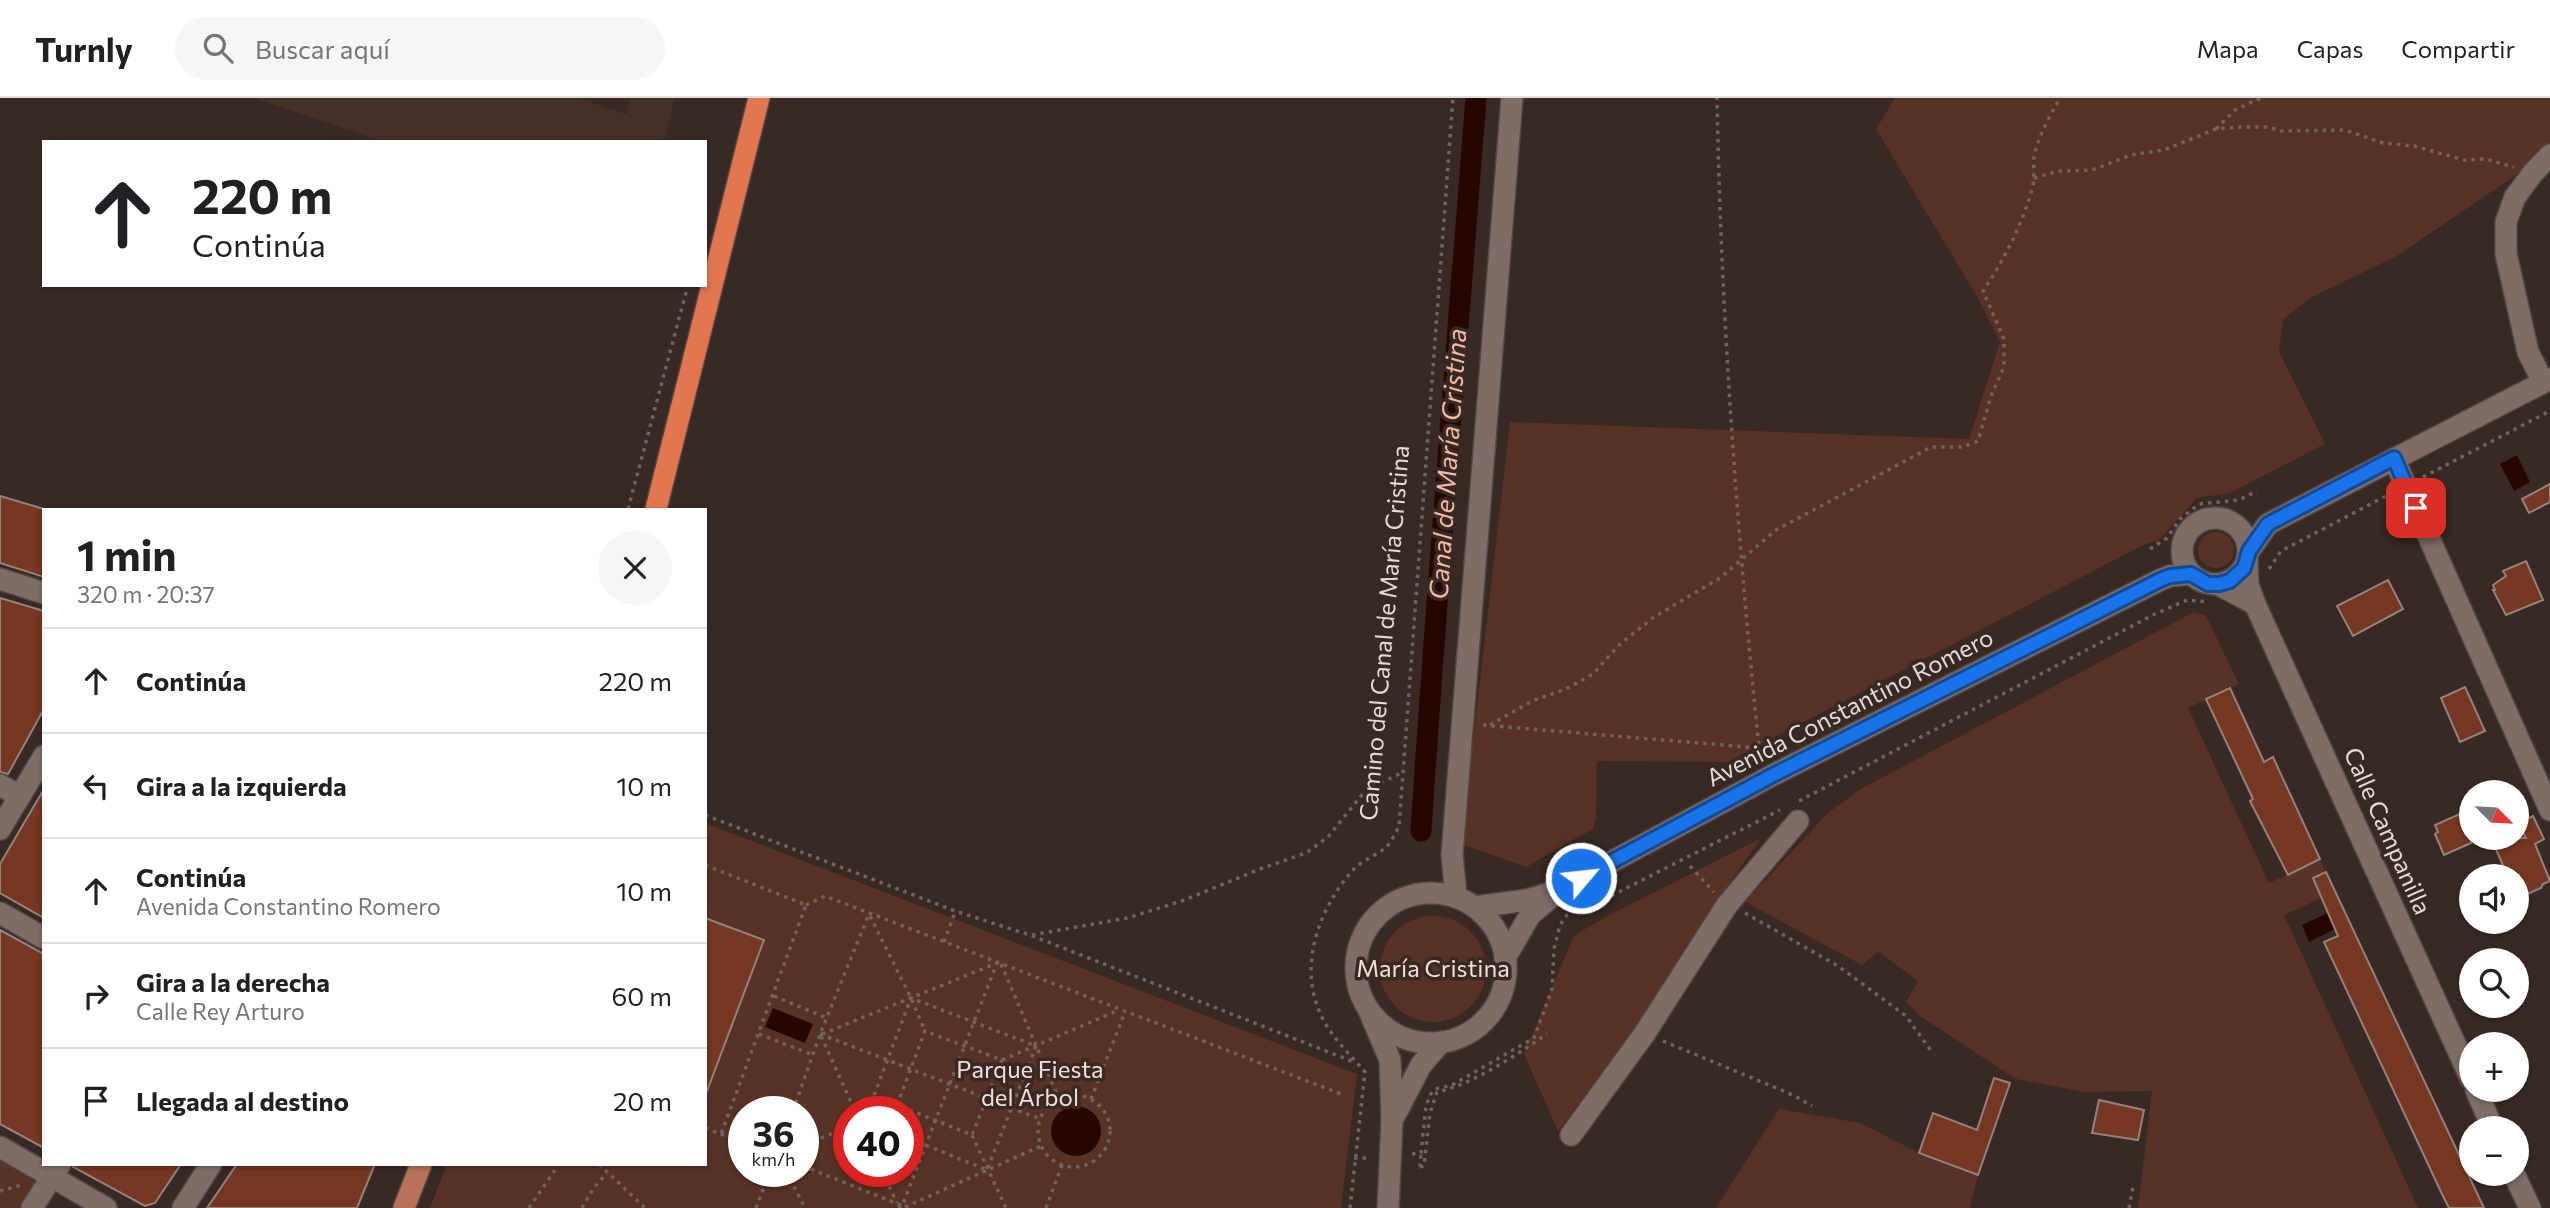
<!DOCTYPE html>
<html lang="es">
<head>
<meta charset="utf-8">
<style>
	:root { --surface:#fff; --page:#f6f6f6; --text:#202124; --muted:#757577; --line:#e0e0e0 }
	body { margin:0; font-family:Commissioner,sans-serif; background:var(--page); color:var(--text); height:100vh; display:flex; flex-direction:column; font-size:26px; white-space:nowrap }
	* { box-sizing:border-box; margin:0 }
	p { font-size:23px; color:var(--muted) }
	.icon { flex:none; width:38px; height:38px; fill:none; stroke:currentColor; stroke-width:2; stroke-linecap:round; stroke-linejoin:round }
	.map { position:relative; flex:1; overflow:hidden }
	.panel { position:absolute; left:42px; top:410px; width:665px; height:658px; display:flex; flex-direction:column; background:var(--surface); border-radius:0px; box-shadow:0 2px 5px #0004 }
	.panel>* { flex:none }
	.hud { position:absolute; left:42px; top:42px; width:665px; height:147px; border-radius:0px; box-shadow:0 2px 5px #0004; background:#fff; color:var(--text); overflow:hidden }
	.needle { width:46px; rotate:114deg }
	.buttons { position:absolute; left:2459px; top:682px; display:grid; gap:14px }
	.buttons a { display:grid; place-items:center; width:70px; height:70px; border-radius:50%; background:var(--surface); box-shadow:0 2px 5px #0004; font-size:35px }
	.speed { position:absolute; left:728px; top:998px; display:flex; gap:14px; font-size:35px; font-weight:700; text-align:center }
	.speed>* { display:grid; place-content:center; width:91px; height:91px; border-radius:50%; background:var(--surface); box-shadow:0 2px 5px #0004; line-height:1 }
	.speed small { font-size:18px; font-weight:400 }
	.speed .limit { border:10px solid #d22; background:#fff; color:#111 }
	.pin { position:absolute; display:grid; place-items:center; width:60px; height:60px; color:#fff; margin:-30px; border-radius:14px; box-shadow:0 4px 10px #0006 }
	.me { position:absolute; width:77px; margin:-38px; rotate:62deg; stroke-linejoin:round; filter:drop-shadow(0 0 5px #0008) }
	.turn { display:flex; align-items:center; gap:24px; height:147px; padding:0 35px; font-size:32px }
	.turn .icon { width:91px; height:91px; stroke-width:2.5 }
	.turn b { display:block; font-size:49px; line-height:60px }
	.round { display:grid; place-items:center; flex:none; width:74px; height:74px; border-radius:37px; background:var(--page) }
	.overview { display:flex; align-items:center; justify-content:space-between; height:119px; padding:0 35px }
	h1 { font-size:42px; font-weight:700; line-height:52px }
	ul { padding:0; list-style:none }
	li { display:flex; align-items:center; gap:21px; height:105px; padding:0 35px; border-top:2px solid var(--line) }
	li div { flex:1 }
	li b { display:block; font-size:26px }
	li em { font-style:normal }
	header { display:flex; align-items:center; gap:42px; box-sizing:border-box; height:98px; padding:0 35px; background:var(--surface); border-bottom:2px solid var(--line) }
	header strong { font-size:33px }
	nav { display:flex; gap:38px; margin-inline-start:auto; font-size:24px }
	.search { width:490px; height:63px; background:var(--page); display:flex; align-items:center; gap:18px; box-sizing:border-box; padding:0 24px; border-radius:38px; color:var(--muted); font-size:26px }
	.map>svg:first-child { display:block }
</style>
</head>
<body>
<header>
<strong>Turnly</strong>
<div class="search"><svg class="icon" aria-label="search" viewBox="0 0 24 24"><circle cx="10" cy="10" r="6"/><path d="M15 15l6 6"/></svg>Buscar aquí</div>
<nav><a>Mapa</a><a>Capas</a><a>Compartir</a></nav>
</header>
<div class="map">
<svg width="2550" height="1110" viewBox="0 0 2550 1110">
	<rect width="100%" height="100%" fill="#382924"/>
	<!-- built -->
	<path fill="#453028" d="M254 0H576L632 18 627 15 630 0H675L664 44H384Z"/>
	<!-- green -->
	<g fill="#583224" fill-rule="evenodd">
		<path d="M1895 0H2550V47L2535 64 2397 158 2310 200 2283 222 2279 254 2325 346 2230 395 2197 400 2158 443 2145 446 1727 664 1597 663 1596 719 1593 731 1526 769 1461 746 1510 324 1969 341 2000 244 1978 200 1876 31Z"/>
		<circle cx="2216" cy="452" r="18"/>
		<path d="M2194 514 2206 518 2239 586 2188 610 2269 785 2320 761 2335 794 2284 817 2418 1110H2138L2152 993 2085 994 2016 981 1920 918 1906 904 1918 883 1878 853 1862 867 1745 804 1828 715 1859 692Z"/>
		<path d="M705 725 1357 976 1341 1110H430L447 1066H705ZM744 1013H803V1073H744ZM849 1013H908V1073H849Z"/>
		<path d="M1761 740 1702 825 1649 913 1558 1033 1524 956 1573 840 1580 834 1606 819Z"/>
		<circle cx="1433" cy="871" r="53"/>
		<path d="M1779 1011 1860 1025 1919 1055 1978 1077 1970 1110H1716Z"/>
		<path d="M0 1061 30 1078 34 1084V1090L21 1110H0Z"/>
	</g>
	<!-- water -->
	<g fill="#260700">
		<path d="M2517 357 2530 384 2514 393 2500 366Z"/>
		<path d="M2334 812 2341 828 2309 844 2302 827Z"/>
		<path d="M773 910 813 926 805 945 765 929Z"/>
		<circle cx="1076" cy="1033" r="25"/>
	</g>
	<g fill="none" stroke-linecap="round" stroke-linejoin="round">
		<!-- canal -->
		<path stroke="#260700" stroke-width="21" d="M1421 733C1437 488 1457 244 1476 0"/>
	</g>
	<!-- building -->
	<g fill="#753721" stroke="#94827c" stroke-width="2">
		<path d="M2550 386V404L2529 415 2522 401Z"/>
		<path d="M0 398 44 411V479L0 465Z"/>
		<path d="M2526 463 2543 502 2506 517 2493 492H2495L2493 487 2506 478 2503 473Z"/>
		<path d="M2388 482 2403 511 2353 538 2337 508Z"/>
		<path d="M0 500 44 513V611L8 676 0 674Z"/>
		<path d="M2465 589 2485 633 2460 644 2441 600Z"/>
		<path d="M2230 590 2264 664 2273 659 2320 761 2288 777 2250 703 2253 701 2206 601Z"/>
		<path d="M44 691V820L0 795V766Z"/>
		<path d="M2471 711V745L2444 757 2435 736 2438 734 2435 727Z"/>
		<path d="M2533 718 2544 741 2535 746 2550 783 2543 786 2541 790 2516 801V779H2508L2491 740H2526L2518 725Z"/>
		<path d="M2326 774 2484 1110H2449L2442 1096 2324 844 2338 838 2313 780Z"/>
		<path d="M705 820 764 842 707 993H705Z"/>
		<path d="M0 832 44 856V1050L0 1026Z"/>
		<path d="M1994 980 2010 985 1978 1077 1919 1055 1933 1015 1977 1032Z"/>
		<path d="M2099 1002 2144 1012 2138 1042 2092 1035Z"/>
		<path d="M73 1066H181L155 1105 145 1108 73 1069Z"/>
		<path d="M237 1066H375L357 1110H207Z"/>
	</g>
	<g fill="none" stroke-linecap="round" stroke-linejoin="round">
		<defs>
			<g id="street">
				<path d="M2543 284 2528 254 2506 156V124L2515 99 2533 75 2550 57"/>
				<path d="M2394 361 2550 712"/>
				<path d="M2247 463 2248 487 2255 506 2471 981"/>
				<path d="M0 481 44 495"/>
				<path d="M2219 487 2255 506"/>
				<path d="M0 687 20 698"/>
				<path d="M0 731 44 658"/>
				<path d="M1456 798 1452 757 1512 0"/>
				<path d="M0 815 44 840"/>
				<path d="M1370 915 1390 962 1392 1022 1388 1110"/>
				<path d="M2476 992 2493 1031"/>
				<path d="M1395 1017 1421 967 1441 944"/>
				<path d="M1571 1037 1645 935 1727 807 1798 723"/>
				<path d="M0 1049 106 1110"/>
				<path d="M2514 1076 2530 1110"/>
				<path d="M32 1110 60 1066"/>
				<path d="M183 1110 211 1066"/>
			</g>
			<g id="secondary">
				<circle cx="2215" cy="453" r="33"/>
				<path d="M2249 453 2268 426 2550 281"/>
				<circle cx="1431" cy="870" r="75"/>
				<path d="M1475 809 1527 802 1557 793 1773 677 2160 482 2170 478 2191 476"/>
				<path d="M1505 860 1530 817 1551 799"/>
			</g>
			<path id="primary" d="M404 1110 421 1066"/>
			<path id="highway" d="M656 411 759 0"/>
		</defs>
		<!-- street casing -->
		<use href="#street" stroke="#524642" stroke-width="24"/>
		<!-- secondary casing -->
		<use href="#secondary" stroke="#524642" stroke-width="24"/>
		<!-- primary casing -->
		<use href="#primary" stroke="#524642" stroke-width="24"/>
		<!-- highway casing -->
		<use href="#highway" stroke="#524642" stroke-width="24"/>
		<!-- path -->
		<g stroke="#71645f" stroke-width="3.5" stroke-dasharray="3.5 5" stroke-linecap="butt">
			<path d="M2216 31 2235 12 2261 0"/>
			<path d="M2034 80 2058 73 2092 72 2131 57 2164 52 2216 31 2241 29H2268L2281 33 2345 32 2383 45 2414 48 2464 62 2485 61 2514 69"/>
			<path d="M2423 379 2550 313"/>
			<path d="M628 411 688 187"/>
			<path d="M2150 451 2167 440 2180 421 2199 406 2239 402 2257 393"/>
			<path d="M2269 471 2281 453 2388 397"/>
			<path d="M1483 627 1759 650C1737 434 1721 217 1717 0"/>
			<path d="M1490 627 1532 603 1566 591 1593 576 1619 547 1654 519 1720 480 1776 432 1931 349H1963L1978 343 1991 298 2004 269V241L1983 193C2004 162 2022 127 2032 91 2035 81 2033 70 2034 59 2038 38 2050 18 2060 0"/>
			<path d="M1799 703 2153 517 2187 502 2208 504"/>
			<path d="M705 717 955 813 1030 837 1354 964"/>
			<path d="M705 767 806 807 721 1036"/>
			<path d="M1690 768 1714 794"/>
			<path d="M806 807 825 798 1341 996"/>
			<path d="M1745 815 1838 868 1906 918 1932 954"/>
			<path d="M870 818 911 900 925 933"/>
			<path d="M1032 837 1127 820 1182 803 1260 771 1306 755 1328 739 1365 693 1403 674"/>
			<path d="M944 844 955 814"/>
			<path d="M1001 866 1059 1001"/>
			<path d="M774 898 827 920"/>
			<path d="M759 936 813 957"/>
			<path d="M820 936 1040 1021"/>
			<path d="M822 936 997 865"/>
			<path d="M821 938 855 1013"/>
			<path d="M1663 943 1793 997 1812 1008"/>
			<path d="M1002 962 972 1037 897 1007 925 933 1002 962 1119 912"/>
			<circle cx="1074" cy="1033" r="36"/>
			<path d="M1091 1001 1125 914"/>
			<path d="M793 1013 820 936 869 816"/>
			<path d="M868 1013 911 900 1036 948 987 1072 908 1040"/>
			<path d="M885 1013 897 1007"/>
			<path d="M705 1030 744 1045"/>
			<path d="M2516 1032 2530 1062"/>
			<path d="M972 1037 1006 1110"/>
			<path d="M803 1055 806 1046 849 1029"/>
			<path d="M1412 1056 1421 1055 1426 1008 1430 997 1435 991 1452 987 1534 940 1552 891 1554 851 1560 827 1567 817 1597 805 1780 712"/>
			<path d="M1354 1060H1369"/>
			<path d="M599 1066 645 1110"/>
			<path d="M803 1068 903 1108"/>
			<path d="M1420 1069 1424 1068 1430 1015 1437 994C1474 986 1516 957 1547 936"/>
			<path d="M1420 1069 1421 1055"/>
			<path d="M797 1073 792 1085 805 1110"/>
			<path d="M882 1073 897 1105"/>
			<path d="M0 1093 22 1087"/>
			<path d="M905 1109 1041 1048"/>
			<path d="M529 1110 559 1066"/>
			<path d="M582 1110 593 1091 607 1075"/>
			<path d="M756 1110 770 1073"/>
			<path d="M898 1110 902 1108 997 865"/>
			<path d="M1046 1110 1062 1067"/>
			<path d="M1350 1110 1365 974C1349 955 1330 938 1320 915 1298 866 1320 809 1353 772 1361 763 1375 758 1384 751 1391 746 1394 736 1399 729L1453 0"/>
			<path d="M2129 1110 2133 1089"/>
		</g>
		<!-- street -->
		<use href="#street" stroke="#7e6d67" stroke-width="21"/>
		<!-- secondary -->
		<use href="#secondary" stroke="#7e6d67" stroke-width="21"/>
		<!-- primary -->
		<use href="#primary" stroke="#b97259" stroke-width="21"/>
		<!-- highway -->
		<use href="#highway" stroke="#e17650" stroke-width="21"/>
	</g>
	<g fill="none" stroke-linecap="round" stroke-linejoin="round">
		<defs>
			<path id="route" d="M1581 780 1773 677 2160 482 2170 478 2191 476 2208 486H2219L2230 483 2244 470 2249 453 2268 426 2394 360 2416 410"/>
		</defs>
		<!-- route casing -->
		<use href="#route" stroke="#114b97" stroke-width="18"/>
		<!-- route -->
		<use href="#route" stroke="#1a73e8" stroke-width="12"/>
	</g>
	<g text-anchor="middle" stroke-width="7" stroke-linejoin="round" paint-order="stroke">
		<!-- street labels -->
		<g font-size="24" fill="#e4dad7" stroke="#382924">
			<text transform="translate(1385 535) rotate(-85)" y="8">Camino del Canal de María Cristina</text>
			<text transform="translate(1850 610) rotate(-27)" y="8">Avenida Constantino Romero</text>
			<text transform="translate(2387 733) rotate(66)" y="8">Calle Campanilla</text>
		</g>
		<!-- park labels -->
		<g font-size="24" fill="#f4dfd8" stroke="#382924">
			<text x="1433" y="879">María Cristina</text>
			<text x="1030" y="980">Parque Fiesta<tspan x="1030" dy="28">del Árbol</tspan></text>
		</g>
		<!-- water labels -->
		<g font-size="26" font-style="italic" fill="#f4b9a4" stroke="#382924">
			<text transform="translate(1448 366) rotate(-86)" y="9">Canal de María Cristina</text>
		</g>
	</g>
</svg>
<div class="buttons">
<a><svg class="needle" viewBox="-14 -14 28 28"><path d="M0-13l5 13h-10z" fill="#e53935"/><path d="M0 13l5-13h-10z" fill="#757577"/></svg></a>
<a><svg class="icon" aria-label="sound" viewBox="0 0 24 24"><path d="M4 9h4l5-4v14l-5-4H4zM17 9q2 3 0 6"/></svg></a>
<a><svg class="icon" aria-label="search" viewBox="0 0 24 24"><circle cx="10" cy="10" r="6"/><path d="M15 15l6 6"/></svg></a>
<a>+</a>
<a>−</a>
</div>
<div class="speed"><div>36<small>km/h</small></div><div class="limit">40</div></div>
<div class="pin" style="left:2416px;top:410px;background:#d93025"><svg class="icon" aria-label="arrive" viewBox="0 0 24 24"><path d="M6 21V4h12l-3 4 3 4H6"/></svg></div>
<svg class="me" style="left:1581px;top:780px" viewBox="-20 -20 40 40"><circle r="17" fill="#1a73e8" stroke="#fff" stroke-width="3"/><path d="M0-11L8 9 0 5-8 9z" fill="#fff"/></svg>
<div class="hud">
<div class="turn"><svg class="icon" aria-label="ahead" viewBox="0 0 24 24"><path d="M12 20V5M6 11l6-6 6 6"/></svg><div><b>220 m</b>Continúa</div></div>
</div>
<section class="panel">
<div class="overview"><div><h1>1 min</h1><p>320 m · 20:37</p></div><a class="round"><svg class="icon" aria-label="close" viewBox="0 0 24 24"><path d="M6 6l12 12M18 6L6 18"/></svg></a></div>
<ul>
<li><svg class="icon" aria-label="ahead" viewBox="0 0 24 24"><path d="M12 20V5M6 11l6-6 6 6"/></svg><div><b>Continúa</b></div><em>220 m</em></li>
<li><svg class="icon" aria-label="left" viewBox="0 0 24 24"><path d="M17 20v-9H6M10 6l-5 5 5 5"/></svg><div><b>Gira a la izquierda</b></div><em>10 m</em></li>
<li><svg class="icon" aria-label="ahead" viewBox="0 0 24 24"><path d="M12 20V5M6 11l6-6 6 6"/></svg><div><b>Continúa</b><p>Avenida Constantino Romero</p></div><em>10 m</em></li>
<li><svg class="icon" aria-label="right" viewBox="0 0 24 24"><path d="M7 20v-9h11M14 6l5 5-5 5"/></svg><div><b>Gira a la derecha</b><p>Calle Rey Arturo</p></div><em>60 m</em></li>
<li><svg class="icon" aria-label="arrive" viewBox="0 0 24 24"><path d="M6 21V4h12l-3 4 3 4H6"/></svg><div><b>Llegada al destino</b></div><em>20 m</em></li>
</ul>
</section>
</div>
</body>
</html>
